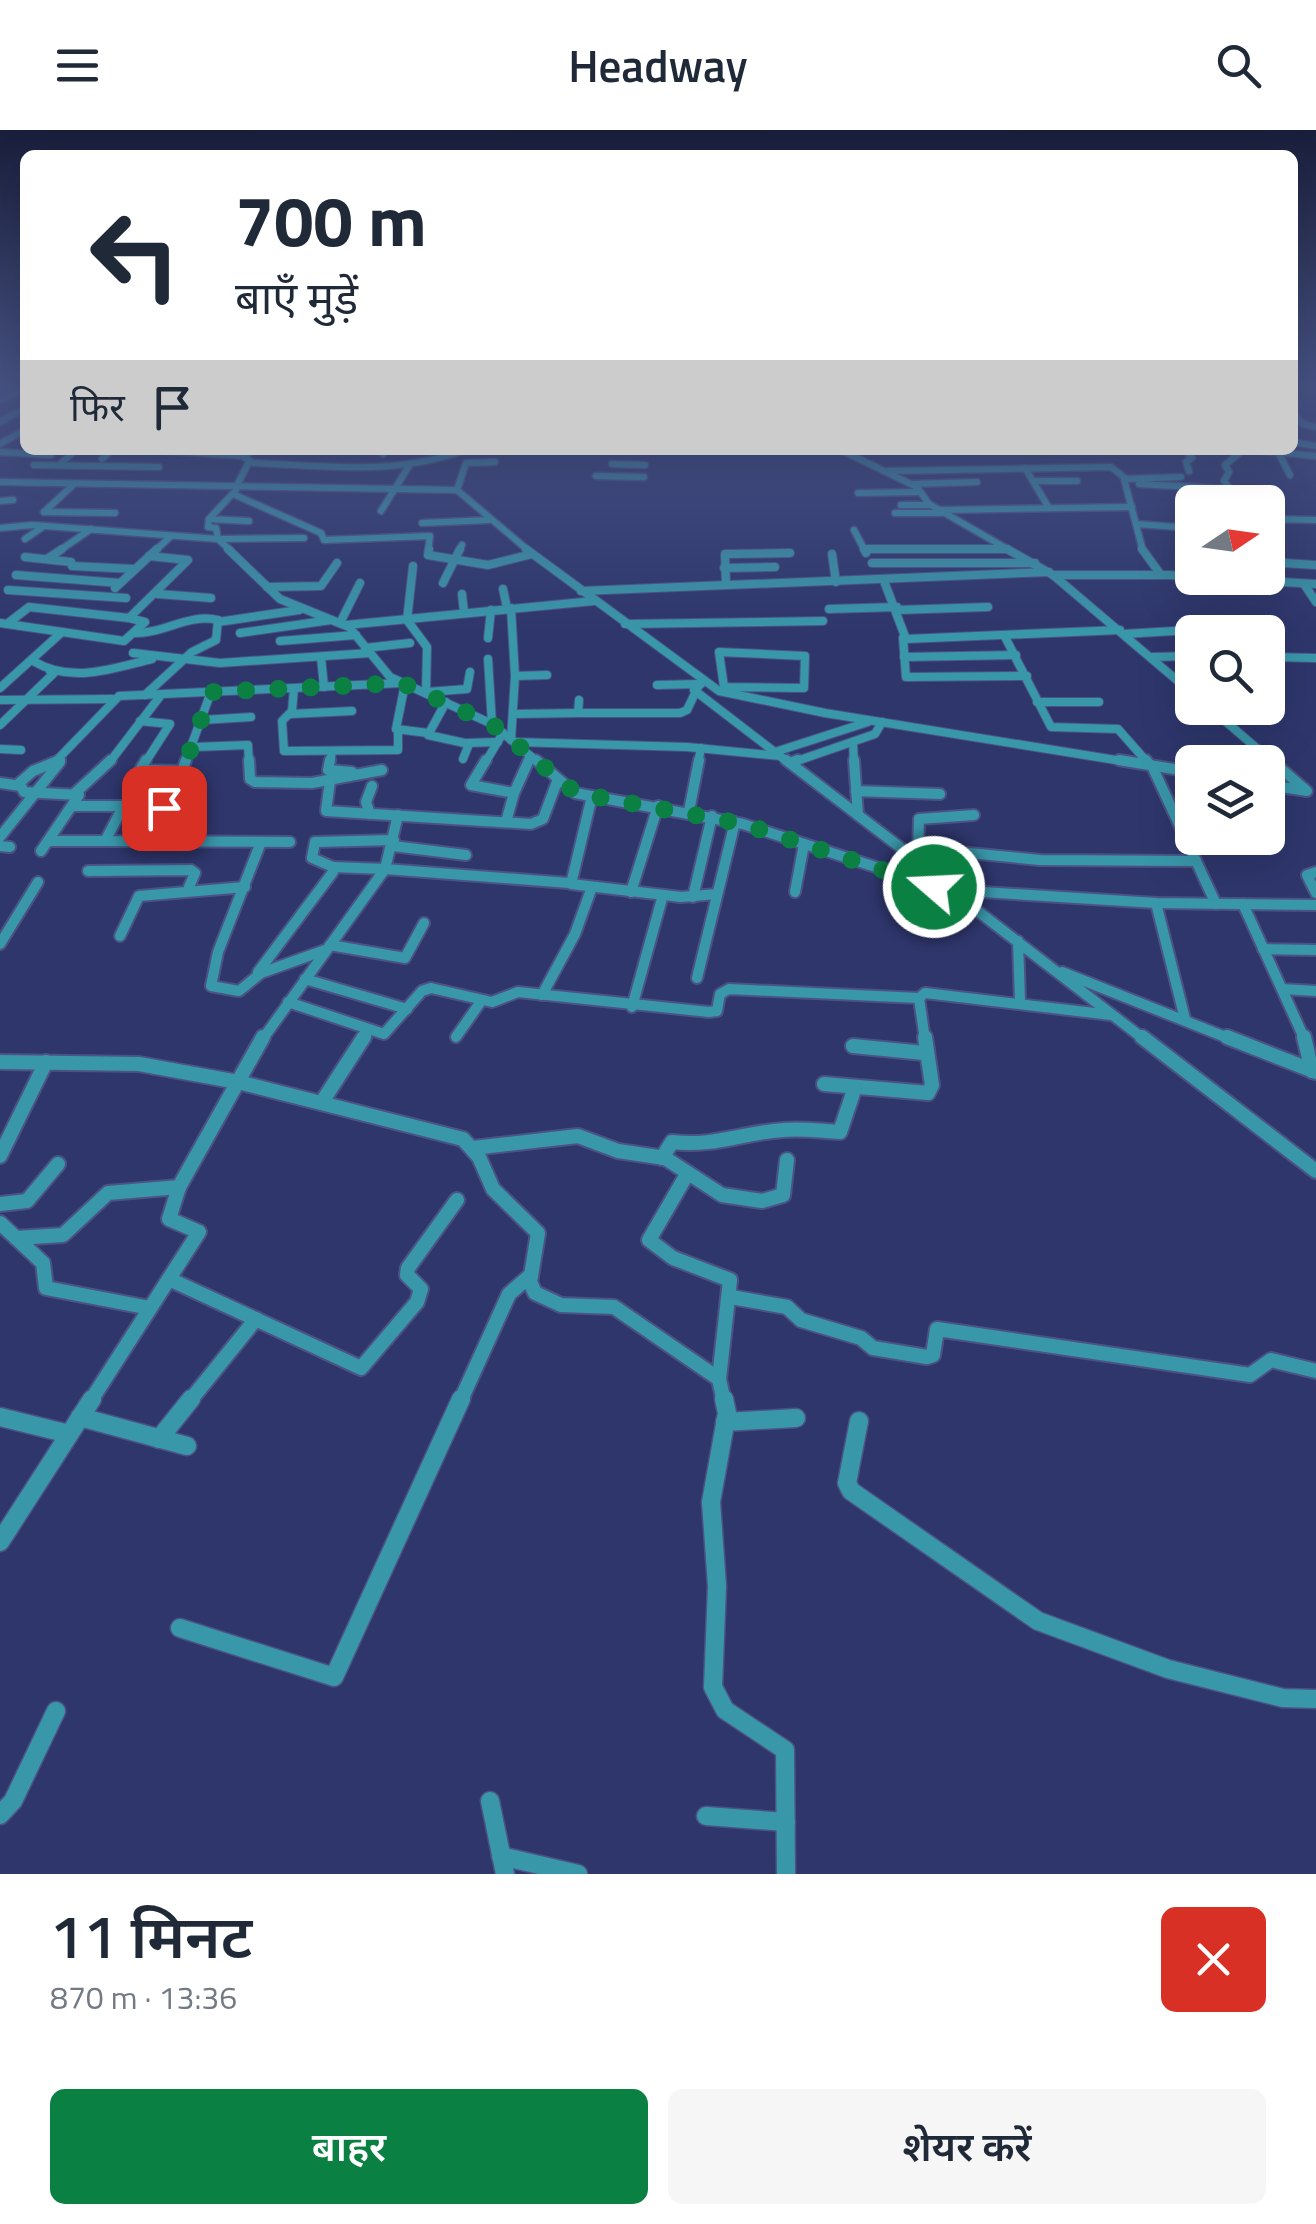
<!DOCTYPE html>
<html lang="hi">
<head>
<meta charset="utf-8">
<style>
	:root { --surface:#fff; --page:#f6f6f7; --text:#1f2937; --muted:#747a83; --accent:#0b8043 }
	body { margin:0; font-family:"Titillium Web","Noto Sans Devanagari",sans-serif; background:var(--page); color:var(--text); height:100vh; display:flex; flex-direction:column; font-size:38px; white-space:nowrap }
	* { box-sizing:border-box; margin:0 }
	p { font-size:32px; color:var(--muted) }
	.icon { flex:none; width:55px; height:55px; fill:none; stroke:currentColor; stroke-width:2; stroke-linecap:round; stroke-linejoin:round }
	.map { position:relative; height:1744px; overflow:hidden }
	.side { display:flex; flex-direction:column; background:var(--surface); flex:1 }
	.side>* { flex:none }
	.guide { position:absolute; left:20px; top:20px; width:1278px; height:305px; border-radius:15px; box-shadow:0 10px 40px #0002; background:#fff; color:var(--text); overflow:hidden }
	.needle { width:65px; rotate:77deg }
	.buttons { position:absolute; left:1175px; top:355px; display:grid; gap:20px }
	.buttons a { display:grid; place-items:center; width:110px; height:110px; border-radius:15px; background:var(--surface); box-shadow:0 10px 40px #0002; font-size:50px }
	.pin { position:absolute; display:grid; place-items:center; width:85px; height:85px; color:#fff; margin:-42px; border-radius:20px; box-shadow:0 5px 15px #0006 }
	.me { position:absolute; width:110px; margin:-55px; rotate:289deg; stroke-linejoin:round; filter:drop-shadow(0 0 8px #0008) }
	.turn { display:flex; align-items:center; gap:35px; height:210px; padding:0 50px; font-size:45px }
	.turn .icon { width:130px; height:130px; stroke-width:2.5 }
	.turn b { display:block; font-size:70px; line-height:85px }
	.then { display:flex; align-items:center; height:95px; padding:0 50px; background:#0003; gap:20px; font-size:38px }
	.round { display:grid; place-items:center; flex:none; width:105px; height:105px; border-radius:15px; background:var(--page) }
	.overview { display:flex; align-items:center; justify-content:space-between; height:170px; padding:0 50px }
	h1 { font-size:60px; font-weight:600; line-height:75px }
	.cta { display:flex; gap:20px; margin-top:auto; padding:20px 50px }
	.cta a { flex:1; height:115px; border-radius:15px; background:var(--accent); color:#fff; font-size:40px; font-weight:600; line-height:115px; text-align:center }
	.cta a+a { background:var(--page); color:var(--text) }
	header { display:flex; justify-content:space-between; align-items:center; height:130px; padding:0 50px; background:var(--surface); font-size:45px; font-weight:600 }
	.map>svg:first-child { display:block }
</style>
</head>
<body>
<header><svg class="icon" aria-label="menu" viewBox="0 0 24 24"><path d="M4 6h16M4 12h16M4 18h16"/></svg>Headway<svg class="icon" aria-label="search" viewBox="0 0 24 24"><circle cx="10" cy="10" r="6"/><path d="M15 15l6 6"/></svg></header>
<div class="map">
<svg width="1316" height="1744" viewBox="0 0 1316 1744">
	<rect width="100%" height="100%" fill="#2e366c"/>
	<g fill="none" stroke-linecap="round" stroke-linejoin="round">
		<defs>
			<g id="minor-far4">
				<path d="M0 270 22 260"/>
				<path d="M1292 283 1303 294 1316 297"/>
				<path d="M0 292 25 278"/>
				<path d="M1292 312 1316 316"/>
				<path d="M0 314 25 300"/>
				<path d="M154 320 245 326"/>
				<path d="M251 320 245 328 253 333C325 336 395 346 464 320"/>
				<path d="M841 320 917 357 929 374 1011 421"/>
				<path d="M1185 320 1192 328 1186 332 1189 341"/>
				<path d="M1254 320 1316 326"/>
				<path d="M0 322 51 325"/>
				<path d="M383 324 385 320"/>
				<path d="M1279 324 1290 345"/>
				<path d="M102 329 112 320"/>
				<path d="M612 334 645 335"/>
				<path d="M34 335 159 337"/>
				<path d="M59 335 76 320"/>
				<path d="M1025 338 1049 378"/>
				<path d="M888 341 1111 337 1125 348"/>
				<path d="M596 346 644 347"/>
				<path d="M1034 351H1077"/>
				<path d="M0 352 457 360 529 421"/>
				<path d="M911 354 977 352"/>
				<path d="M1139 354 1229 359"/>
				<path d="M236 357 249 332"/>
				<path d="M236 360 209 389 249 391"/>
				<path d="M457 360 466 333 495 332"/>
				<path d="M858 363 920 362"/>
				<path d="M233 364 321 403 324 410 430 406 428 421"/>
				<path d="M0 371 13 370"/>
				<path d="M1240 372 1224 351 1229 342 1225 335 1243 320"/>
				<path d="M901 375H930"/>
				<path d="M942 380 1132 377"/>
				<path d="M381 381 409 336"/>
				<path d="M44 382 115 383"/>
				<path d="M44 382 73 355"/>
				<path d="M895 383H941"/>
				<path d="M209 389 208 397 216 398 218 409 304 408"/>
				<path d="M1268 389 1316 390"/>
				<path d="M422 393 489 390"/>
				<path d="M1136 394 1192 398"/>
				<path d="M0 398 32 395 218 409 231 421"/>
				<path d="M854 400 865 421"/>
				<path d="M25 409 44 396"/>
				<path d="M864 419H1007"/>
				<path d="M59 421 91 399"/>
				<path d="M155 421 171 406"/>
				<path d="M459 421 462 415"/>
				<path d="M1143 421 1124 349 1181 347"/>
			</g>
			<g id="minor-far3">
				<path d="M228 419 280 469 349 497 390 547 492 594 539 633"/>
				<path d="M429 419 428 425 488 435 532 424"/>
				<path d="M526 419 719 561 825 583 1134 633"/>
				<path d="M864 419 866 423"/>
				<path d="M864 419H1007"/>
				<path d="M1007 419 1053 445 1192 563"/>
				<path d="M1142 419 1161 445"/>
				<path d="M832 424 836 452"/>
				<path d="M25 427 71 432"/>
				<path d="M47 429 62 419"/>
				<path d="M1268 432 1316 435"/>
				<path d="M872 433H1035"/>
				<path d="M72 436 135 439"/>
				<path d="M413 436 407 490 427 517 426 563"/>
				<path d="M724 438 775 437"/>
				<path d="M16 445 120 453"/>
				<path d="M1053 445H1169L1316 454"/>
				<path d="M884 451 906 509 1120 500"/>
				<path d="M443 453 460 419"/>
				<path d="M1304 454 1316 472"/>
				<path d="M726 455 725 424 790 423"/>
				<path d="M267 457 321 456 337 433"/>
				<path d="M115 458 157 419"/>
				<path d="M503 459 507 478"/>
				<path d="M8 460 126 468"/>
				<path d="M581 461 1049 442"/>
				<path d="M158 464 211 468"/>
				<path d="M462 464 464 482"/>
				<path d="M511 478 515 546 511 610"/>
				<path d="M829 479 897 477"/>
				<path d="M897 480 988 477"/>
				<path d="M218 492 299 480"/>
				<path d="M0 493 7 494 29 477 129 488 188 430 149 426"/>
				<path d="M340 493 360 453"/>
				<path d="M7 494 124 511 145 492 129 488"/>
				<path d="M625 494 823 491"/>
				<path d="M346 495 594 471"/>
				<path d="M134 503C164 504 188 483 218 490L216 510 192 522 145 565"/>
				<path d="M240 503 331 490"/>
				<path d="M1124 504 1207 499"/>
				<path d="M1004 505 1051 597 1118 599 1148 633"/>
				<path d="M488 508 491 480"/>
				<path d="M903 508 906 547 1027 546"/>
				<path d="M280 511 356 505"/>
				<path d="M365 518 410 513"/>
				<path d="M719 522 805 526 804 558 724 557Z"/>
				<path d="M133 523 220 533 370 523"/>
				<path d="M321 527 324 557"/>
				<path d="M904 527 1016 525"/>
				<path d="M1152 527 1192 526"/>
				<path d="M1268 527 1316 528"/>
				<path d="M488 529 492 594"/>
				<path d="M33 531C72 554 111 539 152 529"/>
				<path d="M515 546 547 545"/>
				<path d="M405 554 396 599 428 603"/>
				<path d="M657 555 701 554"/>
				<path d="M0 558 62 502"/>
				<path d="M294 558 292 581 282 591 284 621 398 620V601"/>
				<path d="M694 560 789 633"/>
				<path d="M427 562 467 559 470 542"/>
				<path d="M0 570 112 569"/>
				<path d="M579 570 578 583H680L687 580 699 555"/>
				<path d="M446 572 428 605 469 614 463 629"/>
				<path d="M1037 572H1099"/>
				<path d="M1210 578 1274 633"/>
				<path d="M291 584 352 581"/>
				<path d="M513 584 578 583"/>
				<path d="M202 590 251 587"/>
				<path d="M140 591 170 594 145 633"/>
				<path d="M0 595 54 543 50 541"/>
				<path d="M515 612 687 617 780 626"/>
				<path d="M467 613 498 612"/>
				<path d="M853 613 854 633"/>
				<path d="M194 617 248 615 249 633"/>
				<path d="M0 619 21 620"/>
				<path d="M775 622 868 592"/>
				<path d="M54 633 119 566 402 553"/>
				<path d="M109 633 161 565"/>
				<path d="M185 633 211 562"/>
				<path d="M330 633 332 621"/>
				<path d="M485 633 503 603"/>
				<path d="M527 633 532 628"/>
				<path d="M698 633 701 618"/>
				<path d="M791 633 875 604 882 592"/>
			</g>
			<g id="minor-far2">
				<path d="M146 630 140 640 184 641"/>
				<path d="M249 630 250 649 255 652 312 653 382 640"/>
				<path d="M330 630 328 640 352 642"/>
				<path d="M486 630 471 655 514 663 506 692"/>
				<path d="M536 630 575 663 743 694 953 762 1145 910"/>
				<path d="M786 630 918 731 916 750"/>
				<path d="M854 630 858 685"/>
				<path d="M1119 630 1192 642"/>
				<path d="M1146 630 1150 635"/>
				<path d="M790 633 798 630"/>
				<path d="M1152 636 1216 774"/>
				<path d="M330 651 326 681 531 694 543 689 558 649"/>
				<path d="M0 653 21 656 24 662 79 665 41 721"/>
				<path d="M17 655 33 641 60 630"/>
				<path d="M1268 655 1307 661 1271 630"/>
				<path d="M856 661 940 664"/>
				<path d="M514 663 529 630"/>
				<path d="M74 664 111 630"/>
				<path d="M592 666 571 754 681 767 717 764"/>
				<path d="M73 676H169L186 630"/>
				<path d="M123 677 105 711 290 712"/>
				<path d="M689 681 699 630"/>
				<path d="M370 684 366 672 372 656"/>
				<path d="M0 707 60 632"/>
				<path d="M48 711H105"/>
				<path d="M261 712 218 822 211 856 239 861 261 843 325 820"/>
				<path d="M0 716 10 717"/>
				<path d="M393 716 466 725"/>
				<path d="M918 718 1040 730 1196 731"/>
				<path d="M918 723 919 689 974 685"/>
				<path d="M333 737 385 739 398 685"/>
				<path d="M88 741 191 740 195 743 189 757"/>
				<path d="M1316 742 1307 745 1316 763"/>
				<path d="M951 760 1156 773 1316 775"/>
				<path d="M631 762 658 676"/>
				<path d="M795 762 804 714"/>
				<path d="M693 767 712 686"/>
				<path d="M1156 773 1185 889"/>
				<path d="M1243 774 1305 910"/>
				<path d="M120 806 139 766 245 757"/>
				<path d="M1018 811 1020 871"/>
				<path d="M0 814 38 752"/>
				<path d="M330 815 405 828 424 793"/>
				<path d="M1263 819 1316 820"/>
				<path d="M258 842 333 742V737L312 728 315 712 394 710"/>
				<path d="M1062 842 1233 910"/>
				<path d="M697 848 735 692"/>
				<path d="M305 849 407 879"/>
				<path d="M1282 859 1316 861"/>
				<path d="M542 865 575 804 592 757"/>
				<path d="M288 872 384 904 422 861 431 858 492 872 518 862 709 882 717 881 720 864 729 859 919 868"/>
				<path d="M632 877 663 765"/>
				<path d="M456 907 482 870"/>
				<path d="M262 910 385 739 569 753"/>
				<path d="M363 910 369 900"/>
				<path d="M925 910 919 868 925 863 1111 885"/>
			</g>
			<g id="minor-far1">
				<path d="M1142 907 1316 1041"/>
				<path d="M1227 907 1316 942"/>
				<path d="M1304 907 1312 941"/>
				<path d="M853 916 924 923"/>
				<path d="M0 932 139 934 238 952 463 1009 479 1027 493 1059 538 1103 530 1152 535 1163 561 1175 614 1177 719 1249 724 1272"/>
				<path d="M824 954 928 963 932 955 925 907"/>
				<path d="M322 972 364 907"/>
				<path d="M473 1018 578 1006 618 1021 665 1028 722 1065 762 1071 783 1065 787 1030"/>
				<path d="M0 1026 46 932"/>
				<path d="M662 1028 672 1012C715 1017 740 1003 783 1000 802 998 821 1001 840 1002L855 957"/>
				<path d="M686 1046 649 1110 673 1128 730 1150 719 1249"/>
				<path d="M0 1074 27 1071 58 1034"/>
				<path d="M0 1093 43 1133 46 1158 150 1178"/>
				<path d="M16 1108 63 1105 108 1063 179 1057 263 907"/>
				<path d="M169 1149 361 1238 417 1172 421 1159 407 1145 408 1138 457 1070"/>
				<path d="M731 1167 787 1177 801 1190 861 1208 873 1218 927 1227 933 1225 937 1199 1250 1245 1271 1230 1316 1241"/>
				<path d="M90 1272 199 1102 169 1089 179 1057"/>
				<path d="M189 1272 256 1189"/>
				<path d="M460 1272 509 1164 531 1145"/>
			</g>
			<g id="minor">
				<path d="M724 1269 727 1283 711 1372 717 1456 713 1557 725 1580 785 1620 786 1744"/>
				<path d="M0 1287 69 1304"/>
				<path d="M80 1287 187 1316"/>
				<path d="M859 1291 847 1353 851 1361 1038 1491 1168 1539 1283 1568 1316 1569"/>
				<path d="M725 1292 796 1288"/>
				<path d="M159 1309 191 1269"/>
				<path d="M0 1412 92 1269"/>
				<path d="M180 1498 334 1547 461 1269"/>
				<path d="M490 1671 505 1744"/>
				<path d="M0 1685 13 1671 56 1581"/>
				<path d="M706 1686 786 1692"/>
				<path d="M501 1726 578 1744"/>
			</g>
		</defs>
		<!-- minor-far4 casing -->
		<use href="#minor-far4" stroke="#4b5385" stroke-width="9"/>
		<!-- minor-far3 casing -->
		<use href="#minor-far3" stroke="#4b5385" stroke-width="10"/>
		<!-- minor-far2 casing -->
		<use href="#minor-far2" stroke="#4b5385" stroke-width="14"/>
		<!-- minor-far1 casing -->
		<use href="#minor-far1" stroke="#4b5385" stroke-width="18"/>
		<!-- minor casing -->
		<use href="#minor" stroke="#4b5385" stroke-width="21"/>
		<!-- minor-far4 -->
		<use href="#minor-far4" stroke="#3997aa" stroke-width="6"/>
		<!-- minor-far3 -->
		<use href="#minor-far3" stroke="#3997aa" stroke-width="8"/>
		<!-- minor-far2 -->
		<use href="#minor-far2" stroke="#3997aa" stroke-width="10"/>
		<!-- minor-far1 -->
		<use href="#minor-far1" stroke="#3997aa" stroke-width="14"/>
		<!-- minor -->
		<use href="#minor" stroke="#3997aa" stroke-width="18"/>
	</g>
	<!-- sky -->
	<linearGradient id="sky" x2="0" y2="1"><stop stop-color="#191e3b"/><stop offset="0.51" stop-color="#465283"/><stop offset="1" stop-color="#465283" stop-opacity="0"/></linearGradient>
	<rect width="1316" height="502" fill="url(#sky)"/>
	<g fill="none" stroke-linecap="round" stroke-linejoin="round">
		<!-- route -->
		<path stroke="#0b8043" stroke-width="18" stroke-dasharray="0 32.4" d="M164 678 171 674 211 562 402 553 492 594 576 663 743 694 934 757"/>
	</g>
</svg>
<div class="buttons">
<a><svg class="needle" viewBox="-14 -14 28 28"><path d="M0-13l5 13h-10z" fill="#e53935"/><path d="M0 13l5-13h-10z" fill="#747a83"/></svg></a>
<a><svg class="icon" aria-label="search" viewBox="0 0 24 24"><circle cx="10" cy="10" r="6"/><path d="M15 15l6 6"/></svg></a>
<a><svg class="icon" aria-label="layers" viewBox="0 0 24 24"><path d="M12 4l9 5-9 5-9-5zM3 14l9 5 9-5"/></svg></a>
</div>
<div class="pin" style="left:164px;top:678px;background:#d93025"><svg class="icon" aria-label="arrive" viewBox="0 0 24 24"><path d="M6 21V4h12l-3 4 3 4H6"/></svg></div>
<svg class="me" style="left:934px;top:757px" viewBox="-20 -20 40 40"><circle r="17" fill="#0b8043" stroke="#fff" stroke-width="3"/><path d="M0-11L8 9 0 5-8 9z" fill="#fff"/></svg>
<div class="guide">
<div class="turn"><svg class="icon" aria-label="left" viewBox="0 0 24 24"><path d="M17 20v-9H6M10 6l-5 5 5 5"/></svg><div><b>700 m</b>बाएँ मुड़ें</div></div>
<div class="then">फिर<svg class="icon" aria-label="arrive" viewBox="0 0 24 24"><path d="M6 21V4h12l-3 4 3 4H6"/></svg></div>
</div>
</div>
<section class="side">
<div class="overview"><div><h1>11 मिनट</h1><p>870 m · 13:36</p></div><a class="round" style="background:#d93025;color:#fff"><svg class="icon" aria-label="close" viewBox="0 0 24 24"><path d="M6 6l12 12M18 6L6 18"/></svg></a></div>
<div class="cta"><a>बाहर</a><a>शेयर करें</a></div>
</section>
</body>
</html>
